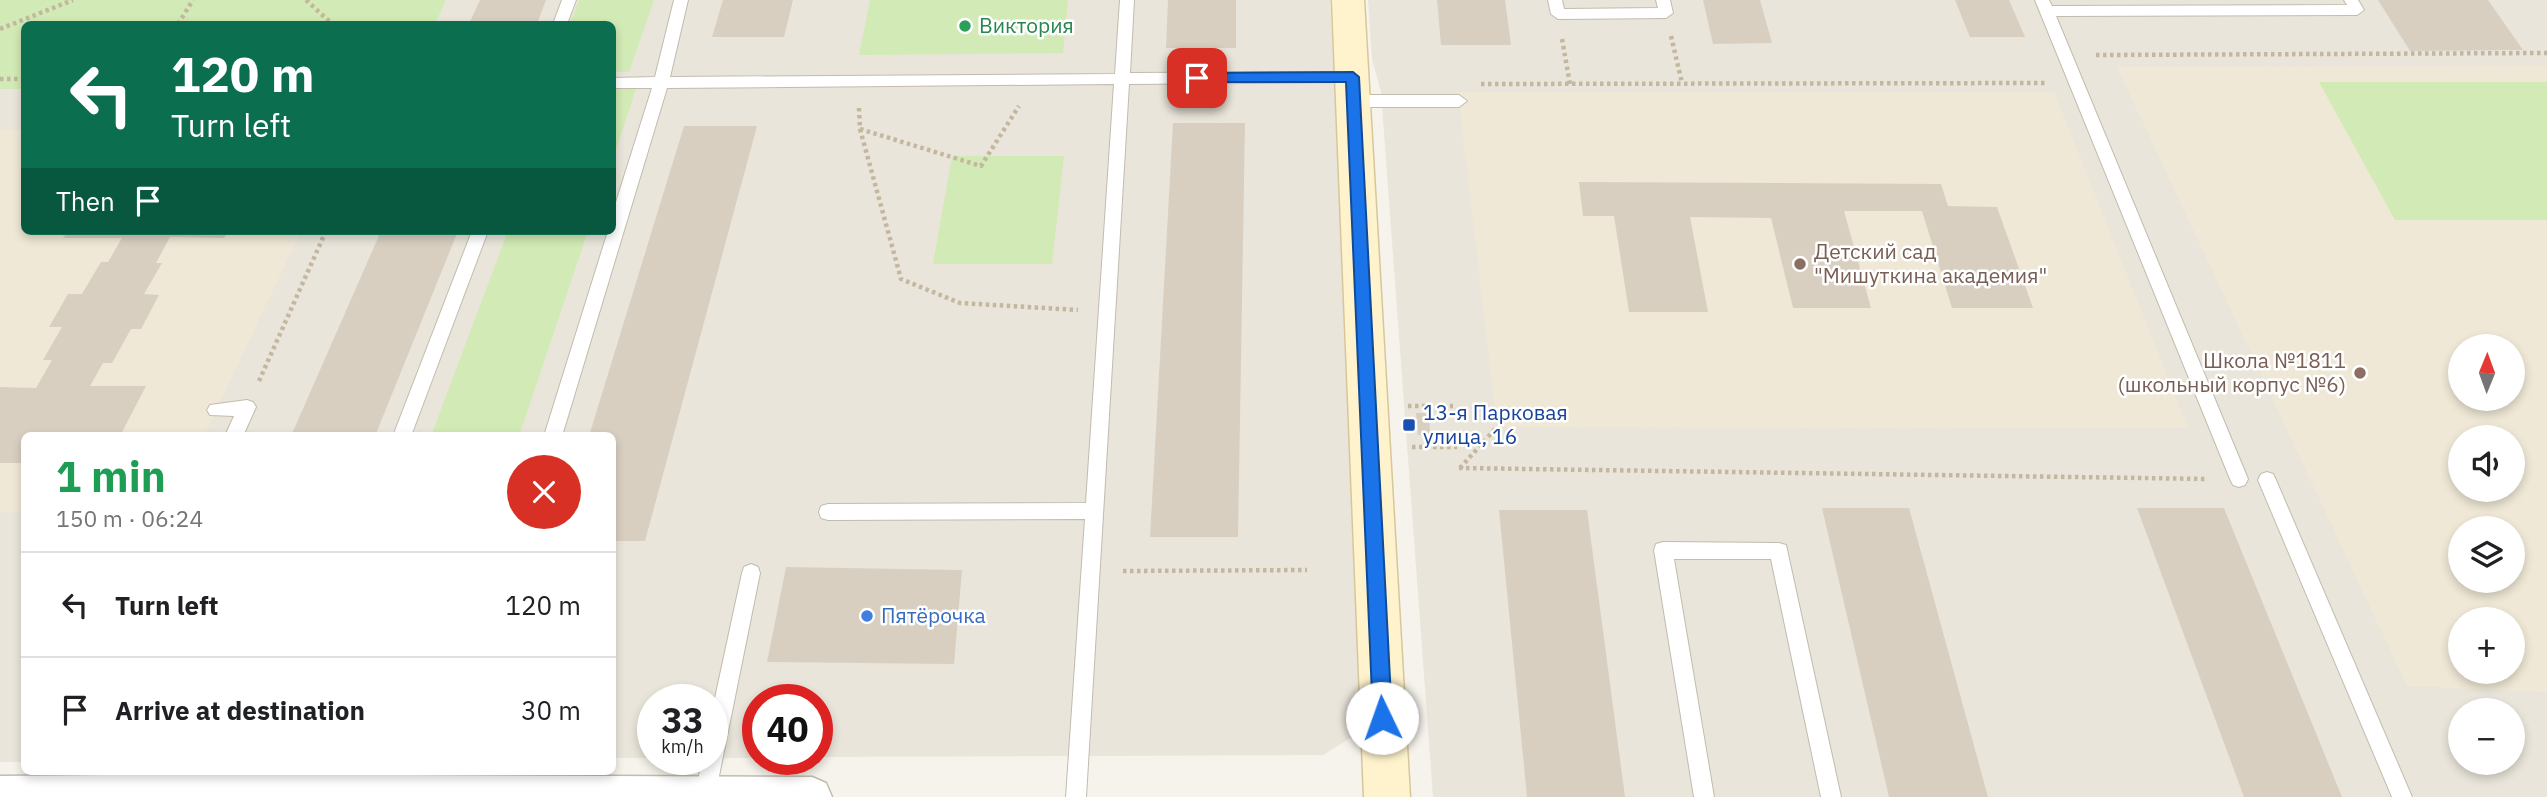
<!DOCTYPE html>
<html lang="en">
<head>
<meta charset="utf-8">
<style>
	:root { --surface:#fff; --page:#f2f2f2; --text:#202124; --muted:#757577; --line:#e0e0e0 }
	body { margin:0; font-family:"IBM Plex Sans",sans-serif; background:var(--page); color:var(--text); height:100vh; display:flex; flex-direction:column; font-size:26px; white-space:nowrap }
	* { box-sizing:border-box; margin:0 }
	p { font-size:23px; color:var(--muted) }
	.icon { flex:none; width:38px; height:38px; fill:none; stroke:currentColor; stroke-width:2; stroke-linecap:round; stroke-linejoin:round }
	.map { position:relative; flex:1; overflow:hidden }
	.drawer { position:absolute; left:21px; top:432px; width:595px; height:343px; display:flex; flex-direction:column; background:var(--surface); border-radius:10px; box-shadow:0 4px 10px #0003 }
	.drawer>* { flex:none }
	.top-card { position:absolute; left:21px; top:21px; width:595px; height:214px; border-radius:10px; box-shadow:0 4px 10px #0003; background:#0b6e4f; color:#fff; overflow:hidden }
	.needle { width:46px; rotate:1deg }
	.controls { position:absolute; left:2448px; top:334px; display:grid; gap:14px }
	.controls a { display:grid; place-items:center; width:77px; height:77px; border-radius:50%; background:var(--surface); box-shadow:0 4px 10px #0003; font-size:35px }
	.speed { position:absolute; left:637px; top:684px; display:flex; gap:14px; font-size:35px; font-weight:700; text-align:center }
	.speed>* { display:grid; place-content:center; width:91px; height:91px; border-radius:50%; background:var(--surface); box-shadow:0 4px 10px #0003; line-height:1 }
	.speed small { font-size:18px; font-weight:400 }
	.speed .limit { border:10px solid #d22; background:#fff; color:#111 }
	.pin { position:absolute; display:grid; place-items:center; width:60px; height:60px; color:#fff; margin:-30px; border-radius:14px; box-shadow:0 4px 10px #0006 }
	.me { position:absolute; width:77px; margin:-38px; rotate:357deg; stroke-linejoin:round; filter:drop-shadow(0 0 5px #0008) }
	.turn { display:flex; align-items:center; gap:24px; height:147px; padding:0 35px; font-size:32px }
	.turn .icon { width:91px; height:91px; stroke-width:2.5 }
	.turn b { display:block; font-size:49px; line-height:60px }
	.then { display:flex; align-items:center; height:66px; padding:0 35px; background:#0003; gap:14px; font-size:26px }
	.round { display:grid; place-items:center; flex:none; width:74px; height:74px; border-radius:37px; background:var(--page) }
	.head { display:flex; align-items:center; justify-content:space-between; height:119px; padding:0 35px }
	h1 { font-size:42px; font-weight:700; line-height:52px; color:#1e9e55 }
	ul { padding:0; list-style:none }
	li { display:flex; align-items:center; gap:21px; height:105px; padding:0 35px; border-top:2px solid var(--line) }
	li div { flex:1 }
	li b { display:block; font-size:26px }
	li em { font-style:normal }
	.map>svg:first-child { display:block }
</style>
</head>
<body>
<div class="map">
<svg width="2547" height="797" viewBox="0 0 2547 797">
	<rect width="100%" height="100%" fill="#f6f3ec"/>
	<!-- residential -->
	<g fill="#eae5da" fill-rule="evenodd">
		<path d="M0 0H1330L1368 705 1357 734 1323 755 817 757V700H758V758H712V700H653V758H613L612 436H24V762H0ZM24 24H612V231H24Z"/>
		<path d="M1368 0H2547V797H1433L1381 92 1372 59ZM2460 346H2513V399H2460ZM2460 438H2513V490H2460ZM2460 528H2513V581H2460ZM2460 620H2513V672H2460ZM2460 710H2513V763H2460Z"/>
	</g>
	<!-- education -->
	<g fill="#efe8d6" fill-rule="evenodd">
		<path d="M2547 66V692L2407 686 2117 67ZM2460 346H2513V399H2460ZM2460 438H2513V490H2460ZM2460 528H2513V581H2460ZM2460 620H2513V672H2460Z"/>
		<path d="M1458 92H2054L2188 428 1497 427Z"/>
		<path d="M0 130H24V231H301L204 436H24V512H0Z"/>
	</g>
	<!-- green -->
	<g fill="#d2eab5">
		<path d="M0 0H446L435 24H24V89H0Z"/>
		<path d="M579 0H654L629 72H613L612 24H570Z"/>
		<path d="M870 0H1068L1063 53 859 55Z"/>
		<path d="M2319 82H2547V220H2395Z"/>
		<path d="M613 89H636L613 159 612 89Z"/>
		<path d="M952 156H1064L1052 264H933Z"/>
		<path d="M508 231H588L519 436H431Z"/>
	</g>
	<!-- building -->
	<g fill="#d8cfc1">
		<path d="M480 0H546L537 24H469Z"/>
		<path d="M723 0H793L784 37H712Z"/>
		<path d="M1168 0H1236V48H1166Z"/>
		<path d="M1437 0H1505L1511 45H1441Z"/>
		<path d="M1703 0H1760L1772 43 1713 44Z"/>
		<path d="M1955 0H2009L2025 37H1970Z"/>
		<path d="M2378 0H2488L2523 50 2410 51Z"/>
		<path d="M1173 123H1245L1238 537H1150Z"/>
		<path d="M684 126H757L645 541H612V436H589Z"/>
		<path d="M1579 182 1941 184 1948 206 1997 207 2033 308H1952L1922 211H1844L1871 308H1793L1771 218 1690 217 1708 312H1629L1614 216H1583Z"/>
		<path d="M68 231H228L224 238 170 237 156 263H162L144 294 159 295 141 329H131L112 363H103L90 386H146L120 436H24V463H0V387L36 388 52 360H43L62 327H49L68 294H82L101 262H108L122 238H63Z"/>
		<path d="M381 231H458L375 436H291Z"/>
		<path d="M1416 413H1429L1430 434 1418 435Z"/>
		<path d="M1822 508H1909L1988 797H1889Z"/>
		<path d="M2137 508H2224L2342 797H2244Z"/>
		<path d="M1499 510H1587L1625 797H1527Z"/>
		<path d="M786 567 962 570 954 664 767 662Z"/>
	</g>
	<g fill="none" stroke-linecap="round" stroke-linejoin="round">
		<defs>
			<g id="lane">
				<path d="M562 0H576L567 24H553Z"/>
				<path d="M674 0H688L670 77 1115 74 1120 0H1134L1130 73 1353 72 1360 77 1353 82 1129 84 1086 797H1066L1085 519 828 520 821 518 819 512 821 506 828 504 1086 503 1114 84 667 88 562 436H544L608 231H612V215L652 88H612V78L655 77Z"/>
				<path d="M1548 0H1562L1564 9 1658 8 1656 0H1670L1673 13 1666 18 1558 19 1551 14Z"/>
				<path d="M2035 0H2049L2052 6 2347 5 2344 0H2358L2364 10 2357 15 2056 16 2248 479 2245 485 2239 487 2233 485 2230 479Z"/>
				<path d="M1354 95H1459L1467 101 1459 107H1354L1346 101Z"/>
				<path d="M472 231H488L411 436H393Z"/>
				<path d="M247 400 253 402 256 407 243 436H225L234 416 210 415 207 410 210 405Z"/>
				<path d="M2267 472 2273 474 2276 480 2412 797H2392L2258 480 2261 474Z"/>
				<path d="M1663 542 1779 543 1786 545 1841 797H1821L1771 559H1674L1714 797H1694L1654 550 1656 544Z"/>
				<path d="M751 564 758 567 760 573 715 796 695 797 702 760H712V712L742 573 744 567Z"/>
			</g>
			<path id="street" d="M208 774 812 777 826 783 832 797H0V776Z"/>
			<path id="secondary" d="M1332 0H1364L1410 797H1364Z"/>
		</defs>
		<!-- lane casing -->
		<use href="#lane" stroke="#c2bbae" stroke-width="2"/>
		<!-- street casing -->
		<use href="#street" stroke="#c2bbae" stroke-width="3"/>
		<!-- secondary casing -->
		<use href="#secondary" stroke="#d6c79b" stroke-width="3"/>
		<!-- path -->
		<g stroke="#c4b79f" stroke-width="4.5" stroke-dasharray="3.5 3.5" stroke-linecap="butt">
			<path d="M306 0 332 24"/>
			<path d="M178 24 193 0"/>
			<path d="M0 29 73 0"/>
			<path d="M1671 36 1682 83"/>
			<path d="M1562 39 1570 84"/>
			<path d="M2096 55 2547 53"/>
			<path d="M0 79H24"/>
			<path d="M1481 84 2046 83"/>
			<path d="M859 108 860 129 901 279 960 303 1078 310"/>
			<path d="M860 129 981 166 1019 106"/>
			<path d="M259 381 326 231"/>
			<path d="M1408 406H1453"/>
			<path d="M1412 447H1457"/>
			<path d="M1459 468 2208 479"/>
			<path d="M1460 468 1497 427"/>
			<path d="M1123 571 1307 570"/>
		</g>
		<!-- lane -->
		<use href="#lane" fill="#fff" fill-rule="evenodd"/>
		<!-- street -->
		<use href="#street" fill="#fff" fill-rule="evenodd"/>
		<!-- secondary -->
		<use href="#secondary" fill="#fff3cd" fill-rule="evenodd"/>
	</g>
	<!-- route -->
	<path fill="#1a73e8" stroke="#114b97" stroke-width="2" d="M1353 72 1359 77 1392 718 1389 724 1382 727 1376 724 1373 718 1346 82H1197L1190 78 1197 73Z"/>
	<!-- markers -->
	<circle fill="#2e9e5b" stroke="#fff" stroke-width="2.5" cx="965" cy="26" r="7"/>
	<g fill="#8d6e63" stroke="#fff" stroke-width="2.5">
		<circle cx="1800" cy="264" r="7"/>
		<circle cx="2360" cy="373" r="7"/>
	</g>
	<rect fill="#1a4fb4" stroke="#fff" stroke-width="2.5" x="1402" y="418" width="14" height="14" rx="3.5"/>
	<circle fill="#3f7fe0" stroke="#fff" stroke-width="2.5" cx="867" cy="616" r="7"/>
	<g text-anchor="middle" stroke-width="5" stroke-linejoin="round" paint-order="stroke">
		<!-- leisure labels -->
		<g font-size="21" fill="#27864d" stroke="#fff" text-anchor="start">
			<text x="979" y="33">Виктория</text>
		</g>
		<!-- education labels -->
		<g font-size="21" fill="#785e54" stroke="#fff" text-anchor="start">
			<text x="1814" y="259">Детский сад<tspan x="1814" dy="24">"Мишуткина академия"</tspan></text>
			<text x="2346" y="368" text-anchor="end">Школа №1811<tspan x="2346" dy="24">(школьный корпус №6)</tspan></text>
		</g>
		<!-- transit labels -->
		<g font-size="21" fill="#164399" stroke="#fff" text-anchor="start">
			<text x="1423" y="420">13-я Парковая<tspan x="1423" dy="24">улица, 16</tspan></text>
		</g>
		<!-- shop labels -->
		<g font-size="21" fill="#366cbe" stroke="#fff" text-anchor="start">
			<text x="881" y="623">Пятёрочка</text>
		</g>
	</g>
</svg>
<div class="controls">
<a><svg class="needle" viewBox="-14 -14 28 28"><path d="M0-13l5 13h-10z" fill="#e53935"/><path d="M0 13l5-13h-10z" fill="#757577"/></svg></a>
<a><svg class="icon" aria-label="sound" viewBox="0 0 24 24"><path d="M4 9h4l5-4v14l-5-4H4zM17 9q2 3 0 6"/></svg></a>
<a><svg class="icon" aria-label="layers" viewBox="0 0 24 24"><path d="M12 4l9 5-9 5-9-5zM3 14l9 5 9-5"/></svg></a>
<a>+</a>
<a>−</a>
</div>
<div class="speed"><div>33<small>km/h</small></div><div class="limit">40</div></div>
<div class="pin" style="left:1197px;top:78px;background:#d93025"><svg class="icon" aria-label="arrive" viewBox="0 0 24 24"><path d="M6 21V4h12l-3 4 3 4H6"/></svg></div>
<svg class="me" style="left:1382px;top:718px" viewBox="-20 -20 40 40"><circle r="19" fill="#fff"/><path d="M0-13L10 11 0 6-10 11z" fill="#1a73e8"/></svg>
<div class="top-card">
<div class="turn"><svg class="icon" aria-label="left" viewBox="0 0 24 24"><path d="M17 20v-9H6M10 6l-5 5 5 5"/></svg><div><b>120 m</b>Turn left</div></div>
<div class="then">Then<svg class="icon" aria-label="arrive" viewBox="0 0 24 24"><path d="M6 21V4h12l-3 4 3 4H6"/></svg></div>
</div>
<section class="drawer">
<div class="head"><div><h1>1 min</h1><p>150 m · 06:24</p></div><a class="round" style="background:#d93025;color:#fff"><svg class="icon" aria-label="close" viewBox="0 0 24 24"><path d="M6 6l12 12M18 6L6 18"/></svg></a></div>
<ul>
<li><svg class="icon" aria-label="left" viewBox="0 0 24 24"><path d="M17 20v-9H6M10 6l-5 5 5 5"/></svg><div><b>Turn left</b></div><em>120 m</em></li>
<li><svg class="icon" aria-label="arrive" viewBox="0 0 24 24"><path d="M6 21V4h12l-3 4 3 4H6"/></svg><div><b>Arrive at destination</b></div><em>30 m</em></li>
</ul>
</section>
</div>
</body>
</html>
